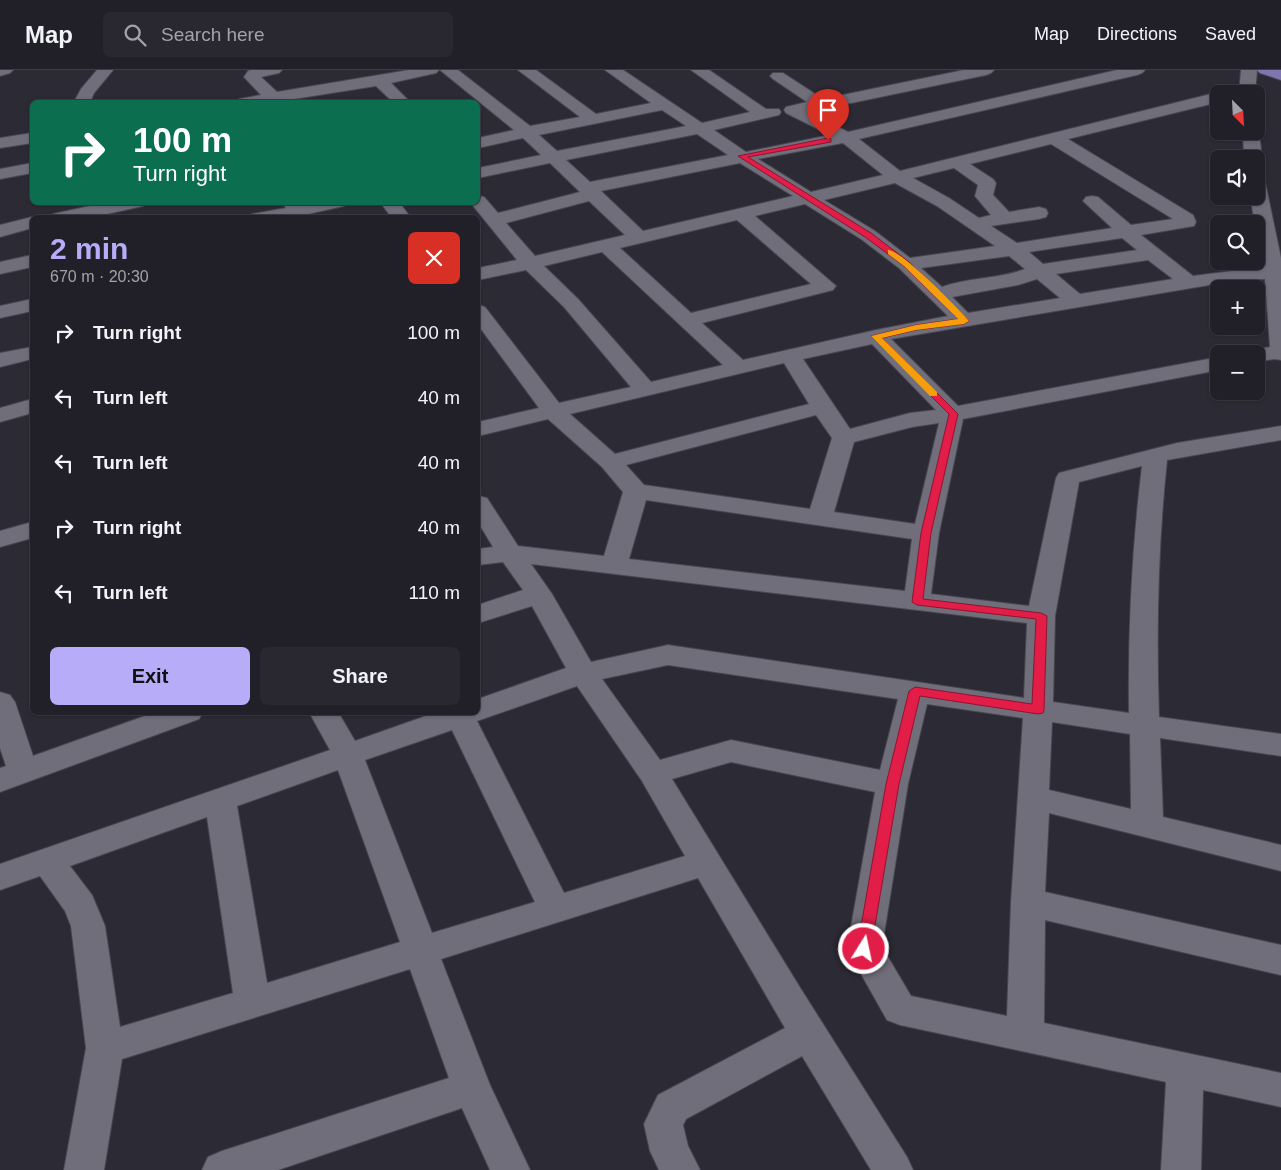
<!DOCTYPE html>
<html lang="en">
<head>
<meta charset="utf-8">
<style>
	:root { --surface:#212028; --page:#292830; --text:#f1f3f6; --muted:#a2a3a8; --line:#3e3e45; --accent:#b6acf8 }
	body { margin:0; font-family:Helvetica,sans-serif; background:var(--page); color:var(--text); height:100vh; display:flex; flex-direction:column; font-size:19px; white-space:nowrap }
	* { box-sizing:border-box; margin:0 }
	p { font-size:16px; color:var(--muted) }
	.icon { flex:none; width:28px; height:28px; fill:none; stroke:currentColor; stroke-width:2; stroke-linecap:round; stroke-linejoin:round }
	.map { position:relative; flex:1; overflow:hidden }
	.side { position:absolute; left:30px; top:145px; width:450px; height:500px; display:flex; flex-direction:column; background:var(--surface); border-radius:8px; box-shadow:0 1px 4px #0004,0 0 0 1px var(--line) }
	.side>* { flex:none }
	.banner { position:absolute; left:30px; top:30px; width:450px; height:105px; border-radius:8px; box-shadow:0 1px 4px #0004,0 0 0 1px var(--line); background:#0b6e4f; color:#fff; overflow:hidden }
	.needle { width:32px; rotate:156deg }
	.controls { position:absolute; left:1210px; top:15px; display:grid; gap:10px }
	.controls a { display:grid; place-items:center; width:55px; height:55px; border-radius:8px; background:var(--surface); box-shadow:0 1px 4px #0004,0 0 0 1px var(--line); font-size:25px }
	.pin { position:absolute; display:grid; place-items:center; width:42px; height:42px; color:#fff; margin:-51px -21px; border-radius:50% 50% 50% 0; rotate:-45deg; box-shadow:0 0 5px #0007 }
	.pin .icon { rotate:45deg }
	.me { position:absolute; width:55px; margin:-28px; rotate:10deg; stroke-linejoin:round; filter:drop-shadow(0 0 4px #0008) }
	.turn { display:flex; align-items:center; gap:18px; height:105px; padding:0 20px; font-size:22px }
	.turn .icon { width:65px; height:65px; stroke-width:2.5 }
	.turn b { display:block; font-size:35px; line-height:42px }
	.round { display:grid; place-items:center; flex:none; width:52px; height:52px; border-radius:8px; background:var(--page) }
	.head { display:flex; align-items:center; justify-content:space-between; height:85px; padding:0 20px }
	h1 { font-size:30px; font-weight:600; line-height:38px; color:var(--accent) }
	.primary-button { display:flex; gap:10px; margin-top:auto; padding:10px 20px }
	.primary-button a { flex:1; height:58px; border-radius:8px; background:var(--accent); color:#111; font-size:20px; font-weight:600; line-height:58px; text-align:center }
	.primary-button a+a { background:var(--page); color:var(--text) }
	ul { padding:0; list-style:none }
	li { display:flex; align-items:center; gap:15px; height:65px; padding:0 20px }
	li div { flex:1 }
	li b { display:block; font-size:19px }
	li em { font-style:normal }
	header { display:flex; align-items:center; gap:30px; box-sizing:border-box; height:70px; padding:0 25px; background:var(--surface); border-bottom:1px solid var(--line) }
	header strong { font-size:24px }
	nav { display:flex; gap:28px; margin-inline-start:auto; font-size:18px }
	.search { width:350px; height:45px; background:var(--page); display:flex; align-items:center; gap:12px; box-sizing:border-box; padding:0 18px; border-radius:8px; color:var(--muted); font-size:19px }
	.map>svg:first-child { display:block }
</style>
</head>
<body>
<header>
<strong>Map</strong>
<div class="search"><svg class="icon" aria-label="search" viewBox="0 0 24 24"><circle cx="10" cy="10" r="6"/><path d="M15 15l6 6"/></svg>Search here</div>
<nav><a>Map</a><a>Directions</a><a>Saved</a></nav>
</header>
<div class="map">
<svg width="1281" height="1100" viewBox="0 0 1281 1100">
	<rect width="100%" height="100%" fill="#2c2b35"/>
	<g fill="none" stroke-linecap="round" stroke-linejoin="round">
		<defs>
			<g id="minor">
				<path d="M0 0H13L10 3 0 6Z"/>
				<path d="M97 0H113L94 23 90 32H74L81 19Z"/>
				<path d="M251 0H282L279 3 261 7 277 22 409 0H439L436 3 391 13 410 32H393L376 16 275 32H237L239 29 261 25 244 7 248 1Z"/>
				<path d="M440 0H458L530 56 580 47 518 0H536L596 44 651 33 605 0H623L702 53 750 42 691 0H709L766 39H779L781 42 779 45 714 60 746 82 830 65 786 43 784 40 786 37 807 32 773 9 770 6 773 3H783L823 29 964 0H994L991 3 986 5 808 42 848 62 1117 0H1145L1142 3 1137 5 859 69 900 101 1219 22 1225 24H1219V32L1068 69 1193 145 1196 152 1194 156 1141 165 1193 206 1263 197 1250 126H1256V107L1262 108 1265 112 1281 188V290L1274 289 1256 292V284H1247L1248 281 1270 277 1265 209 1227 212 891 269 958 336 1219 287V300L963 349 939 463 931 524 1029 536 1056 408 1059 403 1177 373 1281 356V370L1167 390C1158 475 1156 561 1159 647L1281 664V686L1160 668 1163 747 1281 775V801L1049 743 1045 822 1281 875V905L1045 850 1044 953 1281 1003V1037L1203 1020 1201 1100H1161L1166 1012 900 955 887 950 847 879 875 722 731 692 672 709 799 916 907 1087 913 1100H871L802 986 686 1049 683 1055 688 1076 700 1100H659L650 1081 644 1054 658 1025 785 958 698 808 441 889 490 1015 530 1100H490L462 1038 278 1100H202L208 1087 222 1081 449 1008 410 899 122 989 104 1100H64L86 978 71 856 65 841 40 806 0 820V794L330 680 309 642H338L355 671 437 642H478V629L566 598 532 536 478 553V535L523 520 503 492 478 495V479L493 477 478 452V426L487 428 518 476 604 486 623 422 602 397 548 349 478 366V352L539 338 478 255V235L485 237 559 333 631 317 564 237 526 200 478 210V198L517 190 470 132H478V126L484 127 498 143 580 122 550 93 478 108V98L541 85 523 68 478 78V68L514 60ZM662 40 686 56 557 81 539 65ZM697 64 728 85 590 112 566 90ZM843 73 883 105 811 122 758 89ZM1051 74 1173 149 1131 155 1098 127 1092 126 1086 127 1083 131 1112 158 1017 173 991 156 1039 149 1046 147 1048 143 1046 139 1039 137 1009 142 993 125 996 113 993 109 970 94ZM740 93 793 126 643 161 601 121ZM954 98 978 115 975 126 991 145 979 148 949 128 913 108ZM895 113 937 136 995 176 910 188 875 161 824 130ZM589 131 625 165 535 186 506 153ZM805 134 861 169 899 198 948 246 876 260 743 290 702 253 833 220 836 216 755 146ZM737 150 811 214 691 243 620 178ZM1122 168 1137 180 1043 194 1029 182ZM602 182 723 295 651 312 578 229 544 196ZM1009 186 1025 199C999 209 969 207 942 217L921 198ZM1148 190 1173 209 1080 224 1056 204ZM1037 209 1060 228 968 243 952 227 1018 215ZM872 274 936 340 910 343 850 359 803 289ZM784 293 809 334 615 384 570 344ZM816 345 832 368 810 439 644 415 626 395ZM939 353 915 454 834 442 854 372 912 357ZM1142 396C1132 478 1128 560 1129 643L1053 632 1055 546 1079 412ZM646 430 912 469 905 521 629 489ZM531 494 1027 553 1024 628 668 575 591 592 552 524ZM668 595 898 629 880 700 731 670 660 690 602 609ZM577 616 642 711 685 786 564 823 477 651ZM927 634 1023 648 1011 832 1007 946 911 926 882 877 908 714ZM1052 652 1130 664 1131 739 1049 720ZM452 660 535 832 432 863 365 690ZM338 700 400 872 267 913 237 736ZM207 747 233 923 120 957 105 856 92 825 70 796Z"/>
				<path d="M1241 0H1257L1255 24H1239Z"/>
				<path d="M1256 57 1259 61 1262 89 1256 93V89H1244L1243 61H1256Z"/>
				<path d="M32 63V73L0 78V68Z"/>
				<path d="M32 93V103L0 109V99Z"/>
				<path d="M108 132H146L143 136 89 148H51L53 144Z"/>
				<path d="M282 132H300L302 134 311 132H347L344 136 308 144 309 148H250L252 144 286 138Z"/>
				<path d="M380 132H399L411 148H392Z"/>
				<path d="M32 147V158L0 167V155Z"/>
				<path d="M32 185V197L0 204V192Z"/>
				<path d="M32 229V241L0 248V236Z"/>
				<path d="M32 277V289L0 297V283Z"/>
				<path d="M32 329V343L0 352V338Z"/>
				<path d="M32 452V468L0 477V461Z"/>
				<path d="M0 622 10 625 15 632 33 686 156 642H203L199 649 0 722V698L6 696 0 678Z"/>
			</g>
			<path id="major" d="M1257 0H1281V10L1260 3Z"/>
		</defs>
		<!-- minor casing -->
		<use href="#minor" stroke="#484750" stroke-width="2"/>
		<!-- major casing -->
		<use href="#major" stroke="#484750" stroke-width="2"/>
		<!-- minor -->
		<use href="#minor" fill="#6f6e7a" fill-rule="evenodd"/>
		<!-- major -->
		<use href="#major" fill="#7f76b1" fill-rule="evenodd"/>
	</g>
	<!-- route -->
	<path fill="#e11d48" stroke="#92132f" d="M828 68 831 69V72L748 87 871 163 909 192 969 251 964 254 916 260 882 268 958 344 931 463 923 529 1041 543 1047 546 1044 640 1043 643 1038 644 920 626 899 714 871 879 869 884 864 885 859 884 857 879 886 714 909 621 915 617 1032 634 1036 549 917 535 912 532 921 463 949 344 871 266 916 255 958 249 904 196 865 167 738 86Z"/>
	<!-- slow -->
	<path fill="#f59e0b" d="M888 180C900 179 959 239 969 251L964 254 916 260 882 268 937 322V326H930L871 266 916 255 958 249 904 196 888 184Z"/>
</svg>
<div class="controls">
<a><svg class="needle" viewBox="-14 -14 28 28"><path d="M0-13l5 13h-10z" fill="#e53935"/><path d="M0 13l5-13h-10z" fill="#a2a3a8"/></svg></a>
<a><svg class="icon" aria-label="sound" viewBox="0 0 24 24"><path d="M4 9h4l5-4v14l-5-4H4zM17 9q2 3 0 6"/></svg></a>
<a><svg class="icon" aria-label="search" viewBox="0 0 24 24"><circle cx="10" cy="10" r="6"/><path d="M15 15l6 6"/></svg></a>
<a>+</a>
<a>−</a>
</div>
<div class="pin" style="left:828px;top:70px;background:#d93025"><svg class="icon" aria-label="arrive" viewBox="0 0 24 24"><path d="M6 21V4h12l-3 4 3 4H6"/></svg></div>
<svg class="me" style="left:864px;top:879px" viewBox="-20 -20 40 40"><circle r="17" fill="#e11d48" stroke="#fff" stroke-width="3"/><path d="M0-11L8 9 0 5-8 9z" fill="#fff"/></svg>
<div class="banner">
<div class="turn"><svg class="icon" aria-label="right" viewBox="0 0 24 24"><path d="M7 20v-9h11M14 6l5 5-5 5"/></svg><div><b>100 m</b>Turn right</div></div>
</div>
<section class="side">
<div class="head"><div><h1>2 min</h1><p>670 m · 20:30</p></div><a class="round" style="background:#d93025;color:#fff"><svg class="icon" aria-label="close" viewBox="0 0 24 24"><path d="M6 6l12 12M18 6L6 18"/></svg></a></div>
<ul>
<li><svg class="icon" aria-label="right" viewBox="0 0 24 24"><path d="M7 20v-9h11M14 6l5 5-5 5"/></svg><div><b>Turn right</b></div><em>100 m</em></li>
<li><svg class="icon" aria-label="left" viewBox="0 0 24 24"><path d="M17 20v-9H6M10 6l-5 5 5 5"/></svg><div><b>Turn left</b></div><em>40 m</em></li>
<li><svg class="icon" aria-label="left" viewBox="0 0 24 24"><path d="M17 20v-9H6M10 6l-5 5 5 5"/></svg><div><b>Turn left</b></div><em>40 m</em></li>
<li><svg class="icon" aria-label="right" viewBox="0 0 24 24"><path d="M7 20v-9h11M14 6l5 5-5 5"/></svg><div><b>Turn right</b></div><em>40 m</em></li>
<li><svg class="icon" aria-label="left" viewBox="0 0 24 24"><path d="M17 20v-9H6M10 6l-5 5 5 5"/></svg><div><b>Turn left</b></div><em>110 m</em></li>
</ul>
<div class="primary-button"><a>Exit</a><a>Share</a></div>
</section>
</div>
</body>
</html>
